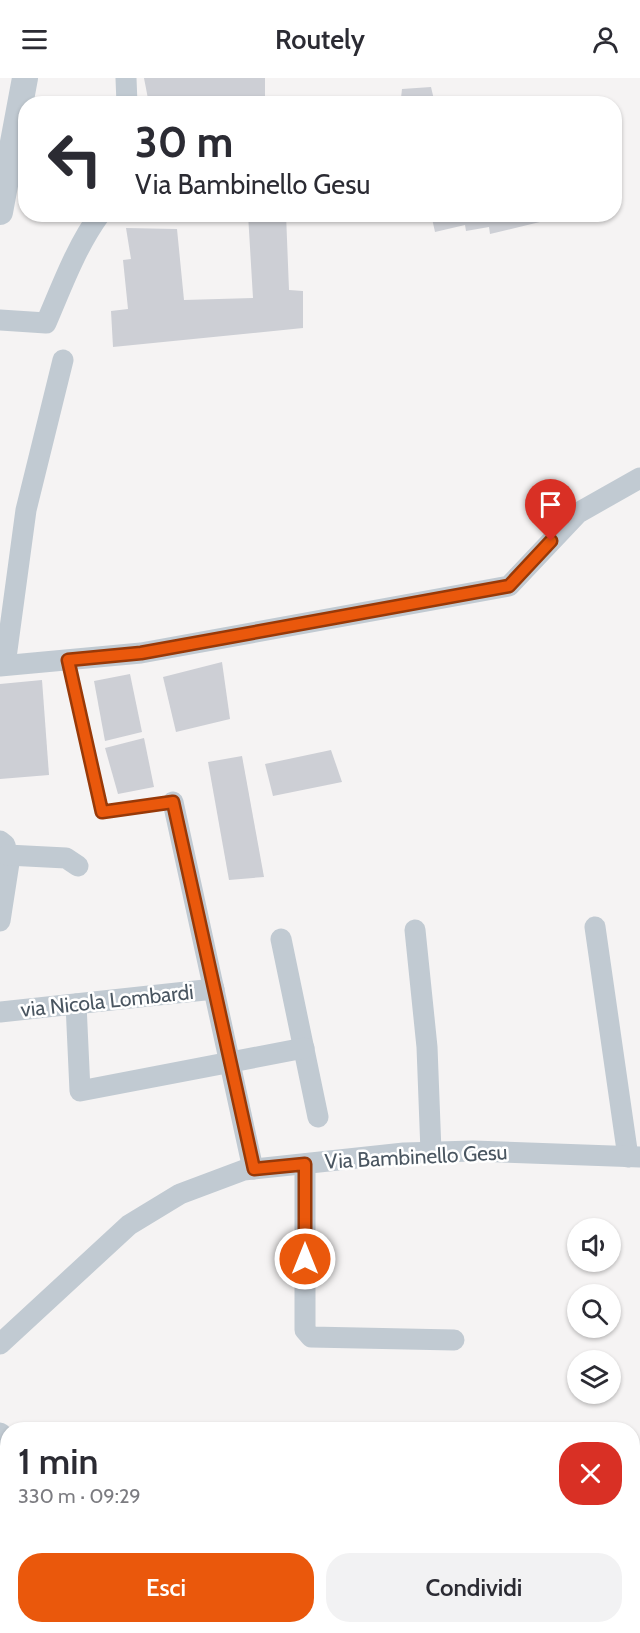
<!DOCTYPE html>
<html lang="it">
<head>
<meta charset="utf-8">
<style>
	:root { --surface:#fff; --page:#f2f2f3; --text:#2b2b33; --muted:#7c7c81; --accent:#ea580c }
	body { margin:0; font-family:Cabin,sans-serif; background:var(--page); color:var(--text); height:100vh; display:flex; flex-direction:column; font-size:22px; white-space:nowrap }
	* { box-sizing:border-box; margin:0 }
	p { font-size:20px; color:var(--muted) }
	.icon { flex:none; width:33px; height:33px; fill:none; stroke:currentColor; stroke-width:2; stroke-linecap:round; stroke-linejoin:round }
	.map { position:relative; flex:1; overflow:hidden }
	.sheet { position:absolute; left:0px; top:1344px; width:640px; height:212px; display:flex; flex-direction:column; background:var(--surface); border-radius:24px 24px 0 0; box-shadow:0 2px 4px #0004 }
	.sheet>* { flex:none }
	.top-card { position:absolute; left:18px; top:18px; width:604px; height:126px; border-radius:24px; box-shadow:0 2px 4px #0004; background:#fff; color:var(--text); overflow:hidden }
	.controls { position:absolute; left:567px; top:1140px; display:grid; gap:12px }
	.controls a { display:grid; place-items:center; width:54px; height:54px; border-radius:50%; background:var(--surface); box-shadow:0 2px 4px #0004; font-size:30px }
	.pin { position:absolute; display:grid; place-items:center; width:51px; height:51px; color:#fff; margin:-62px -26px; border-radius:50% 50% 50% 0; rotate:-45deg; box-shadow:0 0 6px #0007 }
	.pin .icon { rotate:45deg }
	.me { position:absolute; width:66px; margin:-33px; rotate:0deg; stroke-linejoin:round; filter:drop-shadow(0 0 4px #0008) }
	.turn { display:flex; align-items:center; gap:21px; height:126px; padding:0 18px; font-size:27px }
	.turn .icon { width:78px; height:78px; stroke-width:2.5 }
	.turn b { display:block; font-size:42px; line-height:51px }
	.round { display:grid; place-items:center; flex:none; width:63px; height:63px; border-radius:24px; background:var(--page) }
	.overview { display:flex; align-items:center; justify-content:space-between; height:102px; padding:0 18px }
	h1 { font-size:36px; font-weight:600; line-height:45px }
	.button { display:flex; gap:12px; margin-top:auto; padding:12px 18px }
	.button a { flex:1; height:69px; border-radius:24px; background:var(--accent); color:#fff; font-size:24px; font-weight:600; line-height:69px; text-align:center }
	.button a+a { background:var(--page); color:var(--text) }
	header { display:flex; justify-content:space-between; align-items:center; height:78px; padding:0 18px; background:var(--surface); font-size:27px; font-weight:600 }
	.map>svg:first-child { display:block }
</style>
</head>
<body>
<header><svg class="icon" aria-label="menu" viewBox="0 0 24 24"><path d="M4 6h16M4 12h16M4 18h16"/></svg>Routely<svg class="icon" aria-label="person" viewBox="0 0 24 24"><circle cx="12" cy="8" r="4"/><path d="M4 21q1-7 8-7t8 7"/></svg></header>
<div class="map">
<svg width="640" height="1555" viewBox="0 0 640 1555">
	<rect width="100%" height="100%" fill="#f5f3f3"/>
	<!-- building -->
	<g fill="#cdcfd5">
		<path d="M144 0H265V26H149Z"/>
		<path d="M431 9 435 26H376L401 20 402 11Z"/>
		<path d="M360 18 362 26H339L338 20Z"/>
		<path d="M248 136H286L289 212 303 213V250L113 269 111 233 128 231 123 182 131 181 126 150 177 151 184 222 253 220Z"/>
		<path d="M431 136H543L544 143 490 156 489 149 466 153 465 147 435 154Z"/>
		<path d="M222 584 230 641 176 654 163 599Z"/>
		<path d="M130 596 142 654 105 663 94 603Z"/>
		<path d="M42 602 49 697 0 701V606Z"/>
		<path d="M144 660 154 709 118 716 105 670Z"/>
		<path d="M331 672 342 704 273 718 265 686Z"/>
		<path d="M242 678 264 799 229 802 208 684Z"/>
	</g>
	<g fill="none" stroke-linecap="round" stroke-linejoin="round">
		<!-- service -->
		<path stroke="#c1cad2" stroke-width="10" d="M68 582 102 734 173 724"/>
		<!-- minor -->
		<g stroke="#c1cad2" stroke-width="21">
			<path d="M126 0 127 26"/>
			<path d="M0 242 46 245C62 208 76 169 100 136"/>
			<path d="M5 587 26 432 63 282"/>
			<path d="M0 588 141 575 509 508 578 435 640 400"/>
			<path d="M173 724 253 1091"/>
			<path d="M0 763 5 767 9 785 0 843"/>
			<path d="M7 777 66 780 78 788"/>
			<path d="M595 849 628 1079"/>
			<path d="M415 852 427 969 431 1074"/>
			<path d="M281 861 318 1039"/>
			<path d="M76 926 80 1013 304 970"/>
			<path d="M0 934 214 911"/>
			<path d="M305 1086V1252L311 1259 454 1262"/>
			<path d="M0 1266 129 1147 180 1116 244 1092 404 1075 473 1073 640 1079"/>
			<path d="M0 1355 8 1362"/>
			<path d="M218 1548 225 1555"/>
		</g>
		<!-- tertiary -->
		<path stroke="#c1cad2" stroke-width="26" d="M0 134 25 0"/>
	</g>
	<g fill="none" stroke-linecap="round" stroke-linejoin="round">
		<defs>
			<path id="route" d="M305 1181V1086L254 1091 173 724 102 734 68 582 141 575 509 508 551 463"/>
		</defs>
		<!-- route casing -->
		<use href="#route" stroke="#983908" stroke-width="15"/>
		<!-- route -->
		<use href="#route" stroke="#ea580c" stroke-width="10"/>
	</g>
	<g text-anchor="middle" stroke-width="5" stroke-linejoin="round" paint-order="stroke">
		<!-- street labels -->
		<g font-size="21" fill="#4a5661" stroke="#fff">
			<text transform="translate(107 923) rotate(-6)" y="7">via Nicola Lombardi</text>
			<text transform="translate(416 1079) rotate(-3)" y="7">Via Bambinello Gesu</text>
		</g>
	</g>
</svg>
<div class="controls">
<a><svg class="icon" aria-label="sound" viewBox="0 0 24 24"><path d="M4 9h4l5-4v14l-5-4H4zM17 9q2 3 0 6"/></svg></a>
<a><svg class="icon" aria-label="search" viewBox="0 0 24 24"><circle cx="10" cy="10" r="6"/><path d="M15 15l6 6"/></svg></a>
<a><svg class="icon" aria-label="layers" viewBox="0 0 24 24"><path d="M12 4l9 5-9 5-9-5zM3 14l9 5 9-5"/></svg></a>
</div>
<div class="pin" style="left:551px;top:463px;background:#d93025"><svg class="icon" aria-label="arrive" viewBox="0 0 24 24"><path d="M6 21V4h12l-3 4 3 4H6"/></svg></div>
<svg class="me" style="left:305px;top:1181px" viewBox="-20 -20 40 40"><circle r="17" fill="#ea580c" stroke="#fff" stroke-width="3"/><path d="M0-11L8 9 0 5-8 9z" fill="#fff"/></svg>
<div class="top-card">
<div class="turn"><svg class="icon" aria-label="left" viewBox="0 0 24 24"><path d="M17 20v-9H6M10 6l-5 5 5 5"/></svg><div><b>30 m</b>Via Bambinello Gesu</div></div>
</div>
<section class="sheet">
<div class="overview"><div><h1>1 min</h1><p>330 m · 09:29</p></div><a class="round" style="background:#d93025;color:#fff"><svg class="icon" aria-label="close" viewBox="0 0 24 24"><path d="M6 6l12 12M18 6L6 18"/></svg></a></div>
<div class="button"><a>Esci</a><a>Condividi</a></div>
</section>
</div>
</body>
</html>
